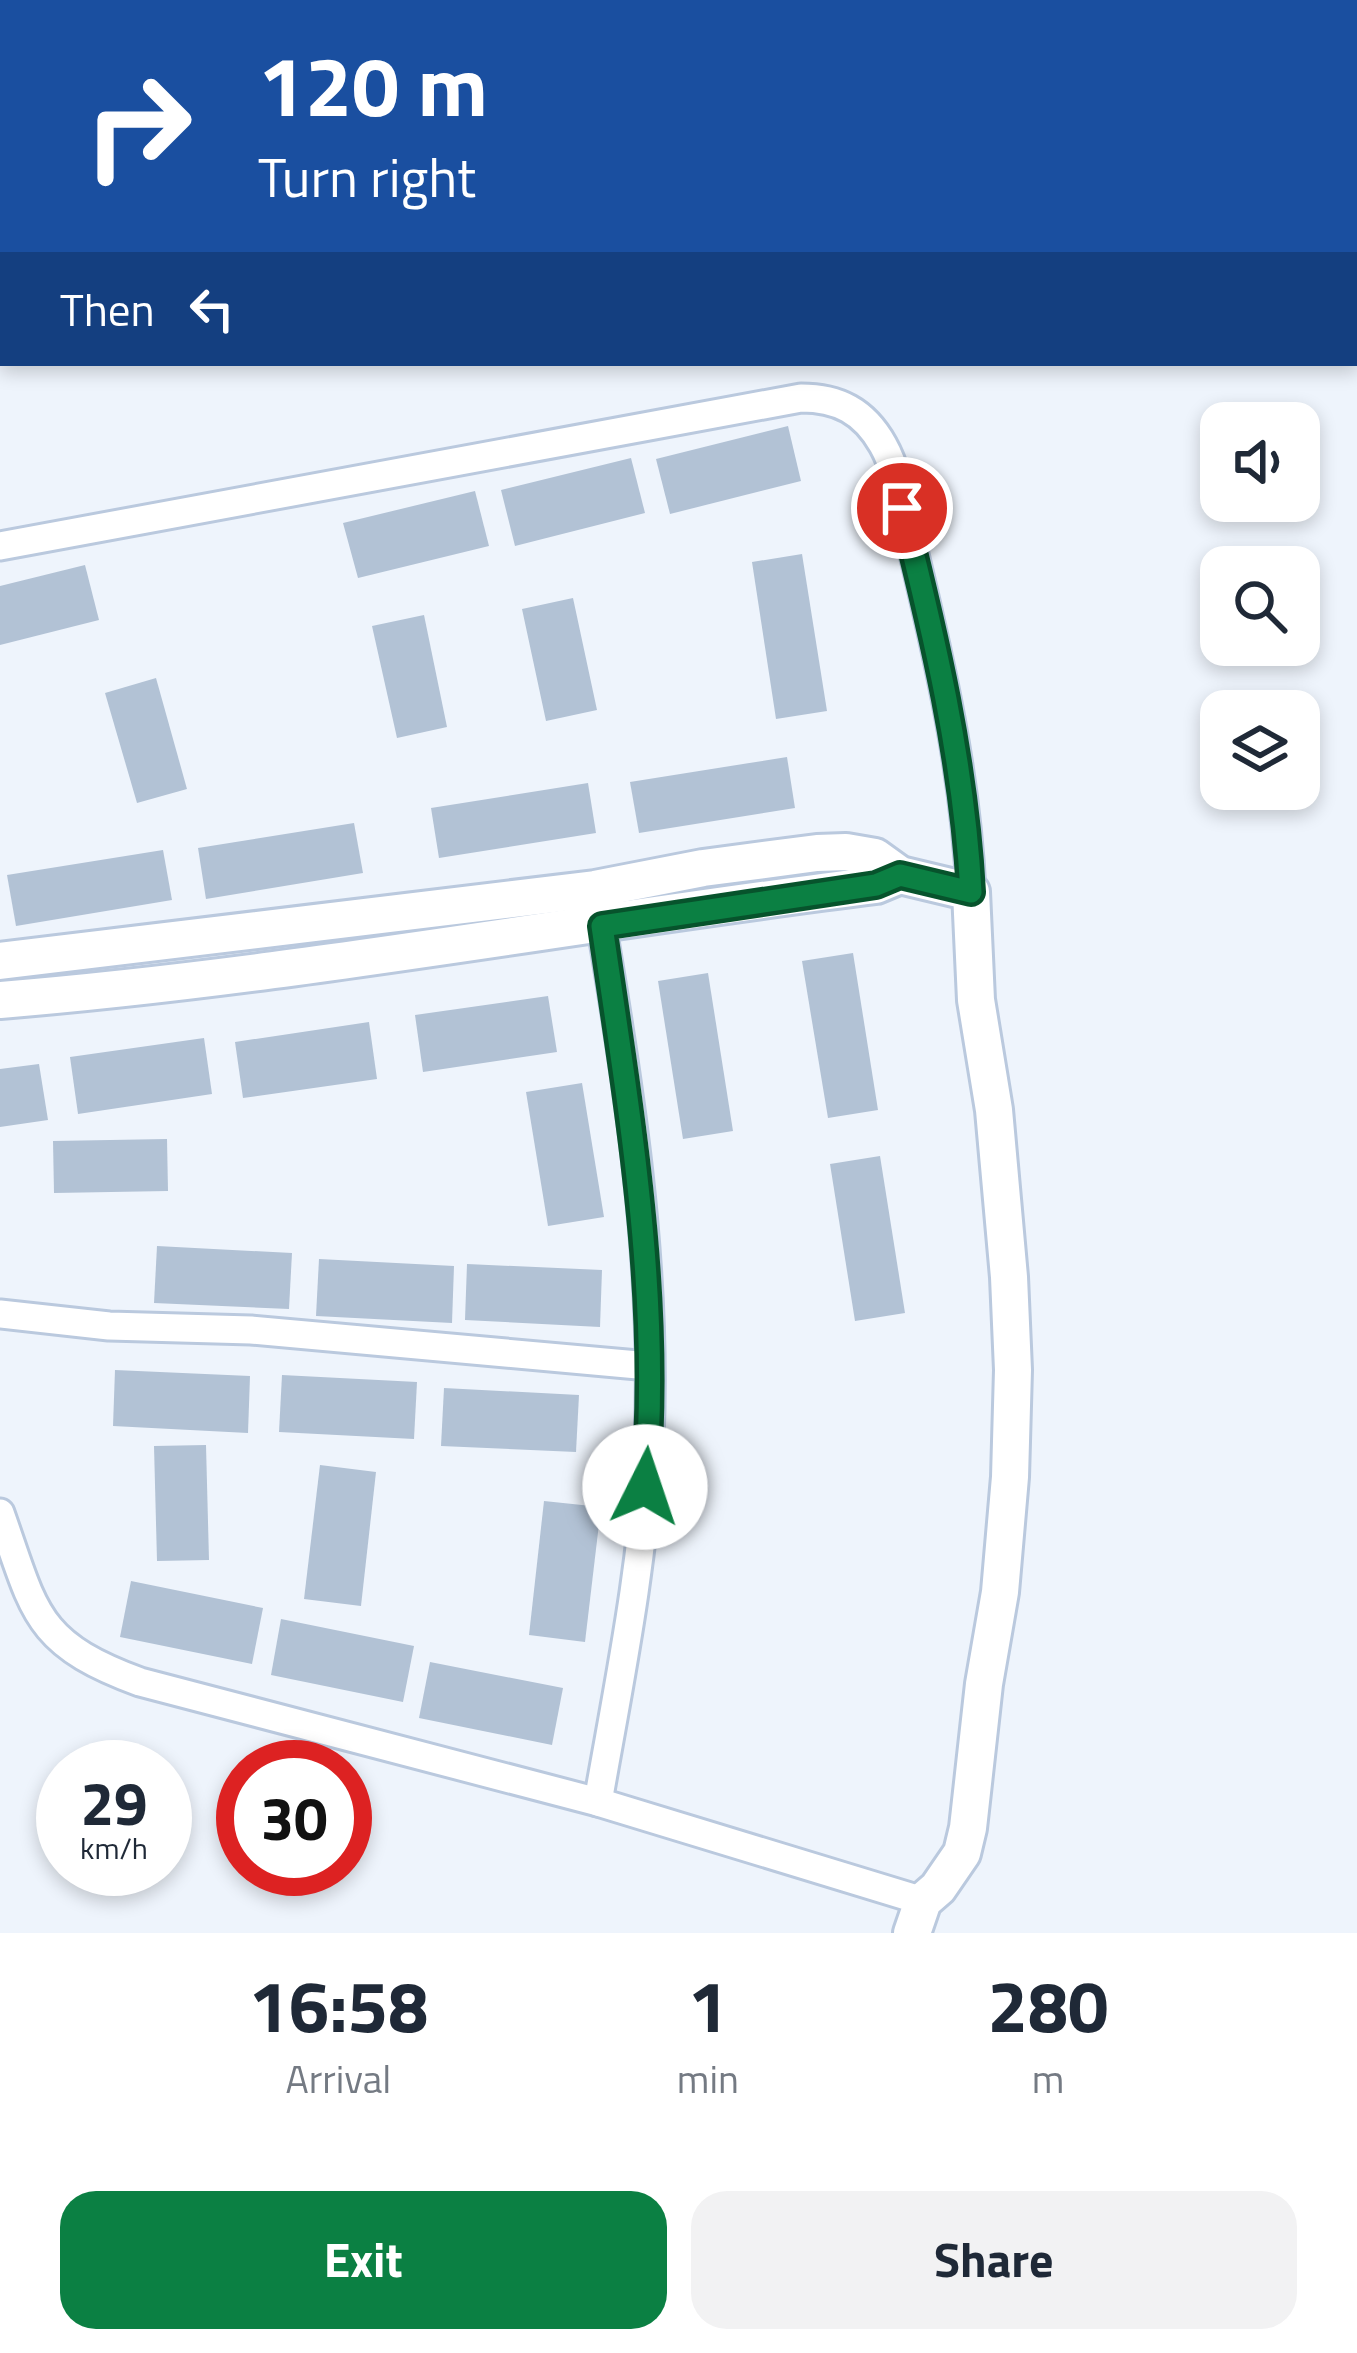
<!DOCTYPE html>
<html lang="en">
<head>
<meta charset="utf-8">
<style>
	:root { --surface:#fff; --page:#f2f2f3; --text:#1f2937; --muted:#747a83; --accent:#0b8043 }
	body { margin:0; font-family:"Titillium Web",sans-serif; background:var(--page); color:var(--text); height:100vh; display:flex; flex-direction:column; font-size:45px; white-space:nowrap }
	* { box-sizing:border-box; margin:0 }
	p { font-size:39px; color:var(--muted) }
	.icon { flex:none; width:66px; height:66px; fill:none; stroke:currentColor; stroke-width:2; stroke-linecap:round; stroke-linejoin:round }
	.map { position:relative; height:1933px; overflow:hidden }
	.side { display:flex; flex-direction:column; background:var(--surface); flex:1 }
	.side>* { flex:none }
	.banner { position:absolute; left:0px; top:0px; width:1359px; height:366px; box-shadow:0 6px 18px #0003; background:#1a4fa0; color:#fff; overflow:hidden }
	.tools { position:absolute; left:1200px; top:402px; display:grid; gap:24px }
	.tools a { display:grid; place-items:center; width:120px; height:120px; border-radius:24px; background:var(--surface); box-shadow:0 6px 18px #0003; font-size:60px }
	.speed { position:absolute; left:36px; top:1740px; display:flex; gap:24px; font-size:60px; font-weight:700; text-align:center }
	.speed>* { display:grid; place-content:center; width:156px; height:156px; border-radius:50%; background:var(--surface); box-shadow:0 6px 18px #0003; line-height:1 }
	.speed small { font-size:30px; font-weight:400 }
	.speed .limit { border:18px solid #d22; background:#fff; color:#111 }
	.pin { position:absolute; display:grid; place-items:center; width:102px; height:102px; color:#fff; margin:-51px; border:6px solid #fff; border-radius:50%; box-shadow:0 3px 12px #0007 }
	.me { position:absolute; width:132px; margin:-66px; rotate:4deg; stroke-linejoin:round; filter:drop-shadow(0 0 9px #0008) }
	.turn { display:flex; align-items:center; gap:42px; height:252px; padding:0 60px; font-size:54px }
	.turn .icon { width:156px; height:156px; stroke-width:2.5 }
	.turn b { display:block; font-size:84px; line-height:102px }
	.then { display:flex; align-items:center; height:114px; padding:0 60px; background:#0003; gap:24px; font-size:45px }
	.eta { display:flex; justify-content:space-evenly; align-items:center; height:204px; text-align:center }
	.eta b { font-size:72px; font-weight:700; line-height:84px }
	.primary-button { display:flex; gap:24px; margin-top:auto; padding:24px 60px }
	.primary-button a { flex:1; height:138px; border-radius:36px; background:var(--accent); color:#fff; font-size:48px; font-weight:700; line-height:138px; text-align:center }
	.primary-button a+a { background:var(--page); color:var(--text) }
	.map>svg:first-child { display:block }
</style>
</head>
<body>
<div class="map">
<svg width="1357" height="1933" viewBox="0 0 1357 1933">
	<rect width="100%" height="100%" fill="#eef4fc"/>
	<!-- building -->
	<g fill="#b2c2d5">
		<path d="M788 426 801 481 670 514 656 459Z"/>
		<path d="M631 458 645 513 515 546 501 490Z"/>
		<path d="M475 491 489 546 358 578 343 523Z"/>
		<path d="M802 554 827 711 776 719 752 562Z"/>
		<path d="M85 565 99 620 0 645V586Z"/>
		<path d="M573 598 597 710 546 721 522 609Z"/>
		<path d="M424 615 447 727 397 738 372 626Z"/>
		<path d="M156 678 187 789 137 803 105 693Z"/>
		<path d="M787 757 795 808 639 833 630 782Z"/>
		<path d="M588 783 596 833 439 858 431 808Z"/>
		<path d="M354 823 363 873 206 899 198 848Z"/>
		<path d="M163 850 172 900 16 926 7 875Z"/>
		<path d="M853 953 878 1110 828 1118 802 961Z"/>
		<path d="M708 973 733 1131 683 1139 658 981Z"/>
		<path d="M548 996 557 1052 423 1072 415 1015Z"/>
		<path d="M369 1022 377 1079 243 1098 235 1042Z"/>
		<path d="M204 1038 212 1094 78 1114 70 1057Z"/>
		<path d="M39 1064 48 1120 0 1127V1069Z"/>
		<path d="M582 1083 604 1217 548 1226 526 1092Z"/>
		<path d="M167 1139 168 1191 54 1193 53 1141Z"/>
		<path d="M880 1156 905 1313 855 1321 830 1164Z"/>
		<path d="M157 1246 292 1253 289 1309 154 1303Z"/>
		<path d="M319 1259 454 1266 452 1323 316 1316Z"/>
		<path d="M467 1264 602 1270 600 1327 465 1320Z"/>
		<path d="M115 1370 250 1376 248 1433 113 1426Z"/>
		<path d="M282 1375 417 1382 414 1439 279 1432Z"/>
		<path d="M444 1388 579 1395 576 1452 441 1446Z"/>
		<path d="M206 1445 209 1560 157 1561 154 1446Z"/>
		<path d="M320 1465 376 1472 361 1606 304 1599Z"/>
		<path d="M544 1501 601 1507 585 1642 529 1635Z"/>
		<path d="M131 1581 263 1608 252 1664 120 1637Z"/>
		<path d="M281 1619 414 1646 403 1702 271 1675Z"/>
		<path d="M430 1662 563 1688 552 1745 419 1718Z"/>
	</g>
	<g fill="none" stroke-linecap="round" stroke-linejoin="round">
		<defs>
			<g id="street">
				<path d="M0 546 801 398C838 398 864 411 883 445 900 475 904 516 913 550 940 663 966 776 971 892"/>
				<path d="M0 1314 109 1326 251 1330 649 1366"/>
				<path d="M0 1513C35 1612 34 1643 140 1682L598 1802 923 1901"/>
				<path d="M598 1802C619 1682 644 1563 649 1440 657 1262 628 1080 598 905"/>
			</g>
			<g id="secondary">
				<path d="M0 961 595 889 703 868 817 853 846 852 875 857 900 875 971 892 976 1000 994 1110 1009 1277 1013 1370 1010 1477 1000 1592 984 1684 968 1828 962 1853 938 1888 923 1901 912 1933"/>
				<path d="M0 1000C294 976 584 921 876 885L900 875"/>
			</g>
		</defs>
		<!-- street casing -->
		<use href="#street" stroke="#bac9de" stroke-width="33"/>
		<!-- secondary casing -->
		<use href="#secondary" stroke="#bac9de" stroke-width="42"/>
		<!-- street -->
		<use href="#street" stroke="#fff" stroke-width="27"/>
		<!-- secondary -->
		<use href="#secondary" stroke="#fff" stroke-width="36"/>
	</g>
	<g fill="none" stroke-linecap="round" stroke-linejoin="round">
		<defs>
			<path id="route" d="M645 1487C662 1299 629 1111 602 926L876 885 900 875 971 892C964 761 934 635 902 508"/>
		</defs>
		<!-- route casing -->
		<use href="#route" stroke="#07532c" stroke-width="30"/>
		<!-- route -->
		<use href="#route" stroke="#0b8043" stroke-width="21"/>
	</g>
</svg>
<div class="tools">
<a><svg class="icon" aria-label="sound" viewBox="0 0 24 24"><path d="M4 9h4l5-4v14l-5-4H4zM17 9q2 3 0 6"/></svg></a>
<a><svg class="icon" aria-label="search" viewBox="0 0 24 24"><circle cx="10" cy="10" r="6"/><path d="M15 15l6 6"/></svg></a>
<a><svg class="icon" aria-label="layers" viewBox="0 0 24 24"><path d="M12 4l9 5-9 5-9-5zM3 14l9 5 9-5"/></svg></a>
</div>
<div class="speed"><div>29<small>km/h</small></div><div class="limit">30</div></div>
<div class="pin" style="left:902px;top:508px;background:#d93025"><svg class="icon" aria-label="arrive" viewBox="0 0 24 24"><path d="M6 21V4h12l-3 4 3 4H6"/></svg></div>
<svg class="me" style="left:645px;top:1487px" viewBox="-20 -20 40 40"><circle r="19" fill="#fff"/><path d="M0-13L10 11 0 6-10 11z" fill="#0b8043"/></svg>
<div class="banner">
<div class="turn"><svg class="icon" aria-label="right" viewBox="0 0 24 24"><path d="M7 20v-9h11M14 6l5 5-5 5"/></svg><div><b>120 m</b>Turn right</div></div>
<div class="then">Then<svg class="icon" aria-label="left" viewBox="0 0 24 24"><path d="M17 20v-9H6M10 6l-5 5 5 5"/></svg></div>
</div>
</div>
<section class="side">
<div class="eta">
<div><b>16:58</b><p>Arrival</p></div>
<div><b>1</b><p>min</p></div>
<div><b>280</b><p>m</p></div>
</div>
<div class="primary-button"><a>Exit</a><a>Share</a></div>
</section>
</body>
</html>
